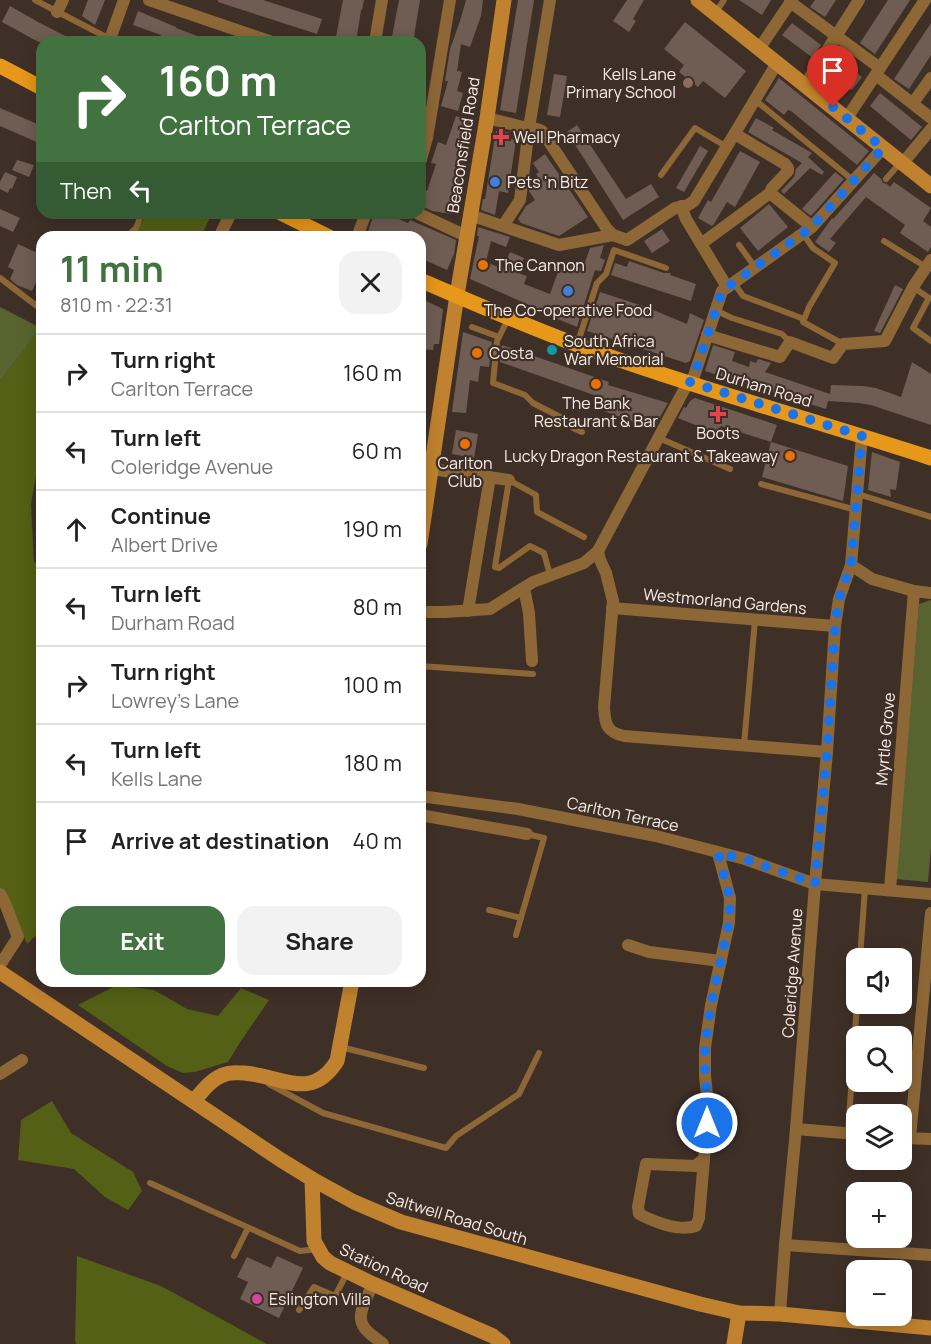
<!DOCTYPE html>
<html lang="en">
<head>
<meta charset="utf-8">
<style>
	:root { --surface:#fff; --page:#f2f2f2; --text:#222; --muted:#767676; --line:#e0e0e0; --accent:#427240 }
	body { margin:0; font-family:Manrope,sans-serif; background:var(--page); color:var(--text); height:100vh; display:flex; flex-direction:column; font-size:22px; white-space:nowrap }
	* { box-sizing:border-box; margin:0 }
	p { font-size:20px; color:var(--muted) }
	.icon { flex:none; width:33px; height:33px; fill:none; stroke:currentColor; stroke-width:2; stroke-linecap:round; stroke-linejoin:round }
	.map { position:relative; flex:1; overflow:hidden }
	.details { position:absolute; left:36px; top:231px; width:390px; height:756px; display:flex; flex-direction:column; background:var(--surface); border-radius:18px; box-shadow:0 3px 15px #0003 }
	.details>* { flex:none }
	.banner { position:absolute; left:36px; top:36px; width:390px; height:183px; border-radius:18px; box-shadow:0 3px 15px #0003; background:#427240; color:#fff; overflow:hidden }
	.controls { position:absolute; left:846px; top:948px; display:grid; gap:12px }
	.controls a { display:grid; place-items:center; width:66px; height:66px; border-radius:12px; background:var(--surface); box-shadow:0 3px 15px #0003; font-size:30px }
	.pin { position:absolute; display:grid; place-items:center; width:51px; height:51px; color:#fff; margin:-62px -26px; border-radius:50% 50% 50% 0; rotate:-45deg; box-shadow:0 0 6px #0007 }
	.pin .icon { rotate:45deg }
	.me { position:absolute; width:66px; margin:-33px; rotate:0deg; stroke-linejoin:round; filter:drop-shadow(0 0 4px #0008) }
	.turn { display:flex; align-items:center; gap:21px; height:126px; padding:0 24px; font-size:27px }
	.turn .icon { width:78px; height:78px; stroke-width:2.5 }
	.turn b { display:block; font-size:42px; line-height:51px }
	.then { display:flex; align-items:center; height:57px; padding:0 24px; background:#0003; gap:12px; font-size:22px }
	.round { display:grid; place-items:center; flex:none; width:63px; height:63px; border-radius:18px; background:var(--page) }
	.overview { display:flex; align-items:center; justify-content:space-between; height:102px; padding:0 24px }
	h1 { font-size:36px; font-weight:700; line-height:45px; color:var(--accent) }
	.cta { display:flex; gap:12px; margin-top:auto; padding:12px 24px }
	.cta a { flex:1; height:69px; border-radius:18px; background:var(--accent); color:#fff; font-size:24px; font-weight:700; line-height:69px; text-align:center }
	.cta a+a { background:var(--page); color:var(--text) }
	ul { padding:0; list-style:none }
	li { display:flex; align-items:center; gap:18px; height:78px; padding:0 24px; border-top:2px solid var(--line) }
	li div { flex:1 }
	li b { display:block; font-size:22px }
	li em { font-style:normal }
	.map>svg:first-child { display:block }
</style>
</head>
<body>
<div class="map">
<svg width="931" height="1344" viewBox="0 0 931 1344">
	<rect width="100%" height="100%" fill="#3f3027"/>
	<!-- green -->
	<g fill="#58632f">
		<path d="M0 307 41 328 0 381Z"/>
		<path d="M931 600V847L928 882 896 879 919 604Z"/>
	</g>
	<!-- forest -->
	<g fill="#536016">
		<path d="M144 213H212L201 237H126L143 221Z"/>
		<path d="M42 326V442L31 504 34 562 42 563V930L27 944 13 909 0 887V381Z"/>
		<path d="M117 985 154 990 187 1009 218 1016 241 988 269 1000 241 1041 228 1062 195 1072 183 1073 167 1066 78 1005Z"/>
		<path d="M52 1101 71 1133 133 1172 142 1191 128 1210 105 1197 74 1169 18 1160 21 1120Z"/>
		<path d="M77 1256 161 1286 267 1344H76L75 1341Z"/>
	</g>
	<!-- building -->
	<g fill="#6f5d53">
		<path d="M88 0H105L95 25 82 16Z"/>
		<path d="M218 0H263L322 19 317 34 218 2Z"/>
		<path d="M343 0H364L362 10H361L356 42H335Z"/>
		<path d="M399 0H420L413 42H391Z"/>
		<path d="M466 0H483L481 16 470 47 461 44 457 71 462 72 457 91 463 93 458 111 441 106 448 81H445L450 49 460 21Z"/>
		<path d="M518 0H534L516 113 500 110Z"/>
		<path d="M627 0H644L633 19 636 21 629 32 613 21Z"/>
		<path d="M739 0H771L762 15Z"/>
		<path d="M815 0H836L825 17 810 7Z"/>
		<path d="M888 0H910L875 54 860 43Z"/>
		<path d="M10 6 38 22 77 42H39L33 39 2 22Z"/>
		<path d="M138 11 176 27V28L211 41V42H158L161 35 133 25Z"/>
		<path d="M685 22 746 71 725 98 703 81 698 87 679 72 684 65 664 49Z"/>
		<path d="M792 23 821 45 813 58 782 35Z"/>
		<path d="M931 23V55L909 89 894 79Z"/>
		<path d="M833 56 862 77 852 90 825 70Z"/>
		<path d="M554 74 567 76 560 117 547 115Z"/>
		<path d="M779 78 869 151 857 165 791 111 788 110 784 115 765 100Z"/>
		<path d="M880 93 922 127 911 140 870 106Z"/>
		<path d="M0 108 42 126V137L39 143 0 126Z"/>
		<path d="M456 116 470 121 461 149 466 151 460 173 462 174 451 214 432 211 420 205V189L427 191 436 164 431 163 438 142 446 145Z"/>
		<path d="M756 118 774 128 772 130 812 153 808 157 824 172 822 175 810 168 784 194 781 191 794 177 796 169 802 163 748 132Z"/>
		<path d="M577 125 626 199 651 184 659 197 623 220 567 132Z"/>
		<path d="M496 131 511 133 510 139 516 140 508 193 499 191 495 215 481 210 483 199H485Z"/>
		<path d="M700 146 708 151 684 192 676 188Z"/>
		<path d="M740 151 760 162 735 207 727 202 714 224 712 226 698 218 708 200 711 202Z"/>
		<path d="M545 154 588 217 559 236 521 223 518 219 526 206 535 200 529 191 530 187 540 180 536 174 539 172 533 163Z"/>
		<path d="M17 160 34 165 29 177 12 170Z"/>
		<path d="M5 172 17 177 12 189 10 188 8 193 0 189V182Z"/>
		<path d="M835 172 844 179 811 216 802 209Z"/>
		<path d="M874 173 881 179 883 183 887 184 890 187 894 182 931 208 923 221 931 227V247L928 252 900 233 905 225 866 197 830 239 836 243 829 252 815 242 832 218 833 219Z"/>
		<path d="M769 204 788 227 758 251 740 228Z"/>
		<path d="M0 209 20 218 13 232 0 226Z"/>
		<path d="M374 213H385L408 223 410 220 456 240 454 254 447 270 420 258V237H371L367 235Z"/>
		<path d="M478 227 510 237 506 247 491 241 486 262 503 269 510 252 524 258 518 273 527 276 524 284 550 294 559 269 566 271 569 263 583 268 590 248 604 245 600 258 605 260 601 271 595 270 577 327 543 313V311L534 307 470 279 479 236H477Z"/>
		<path d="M662 229 670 241 652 253 644 241Z"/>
		<path d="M18 244 42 255V282L37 280 32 291 17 285 10 279 14 270 8 267Z"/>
		<path d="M629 261 664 273H671L670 275 696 284 691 301 611 275 615 263 627 267Z"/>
		<path d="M895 285 903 289 880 333 874 331Z"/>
		<path d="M600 292 646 307 687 324 690 313 704 320 690 361 686 363 587 331Z"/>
		<path d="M422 299 443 309 439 344H434L433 350 420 349 424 317H422Z"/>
		<path d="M463 332 492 342 489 367 480 366 478 382 470 380 466 413 452 412Z"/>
		<path d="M502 345 609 382 608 385 668 403 655 426 641 421 639 424 604 411 608 400 500 362Z"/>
		<path d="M713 345 735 352 732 361 749 367 750 361 756 363 758 359 771 363 765 372 830 394 831 385 863 386 876 388 901 397 912 362 931 374V425L871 405 859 403 828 401 826 409 705 371Z"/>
		<path d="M695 398 777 425 771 442 721 426 718 434 678 418 684 407 686 408 690 401Z"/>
		<path d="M456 430 478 434 474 458 452 454Z"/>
		<path d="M771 442 848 466 843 501 762 477Z"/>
		<path d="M872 452 900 462 896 490 890 489 891 497 868 490Z"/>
		<path d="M277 1256 303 1268 279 1318 240 1299 248 1282 237 1277 247 1257 271 1268Z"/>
	</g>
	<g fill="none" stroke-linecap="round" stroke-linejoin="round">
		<!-- lane -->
		<g stroke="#8e6737" stroke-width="6">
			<path d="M35 0 110 39"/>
			<path d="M715 13 724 0"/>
			<path d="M755 100 854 181"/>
			<path d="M661 175 695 128 727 147"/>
			<path d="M886 179 900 163"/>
			<path d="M803 234 813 248 835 263 809 307 803 322 843 344"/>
			<path d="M126 237 136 228 142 213"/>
			<path d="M884 241 926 267"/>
			<path d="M739 245 755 267"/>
			<path d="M0 278 42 310"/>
			<path d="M734 283 743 296 804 319"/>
			<path d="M913 287 929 298 913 328 931 341"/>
			<path d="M715 310 732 318 782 334 790 342"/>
			<path d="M508 319 497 341 493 383 525 395 533 403 570 422 573 428 582 432"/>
			<path d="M472 327 499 337"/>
			<path d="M577 345 597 283 606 274 614 250 666 268"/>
			<path d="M659 438 730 469"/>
			<path d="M761 484 856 510"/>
			<path d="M858 494 931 517"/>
			<path d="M550 575 544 553 530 546 499 568 495 567 509 480 536 495 537 512 584 537"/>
			<path d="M420 666 533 674"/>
			<path d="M744 745 755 620"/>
			<path d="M489 910 521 918"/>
			<path d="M516 935 544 838 527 834"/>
			<path d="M860 958 865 888"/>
			<path d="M341 1047 424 1068"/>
			<path d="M269 1084 323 1113 446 1148 456 1136 519 1094 539 1053"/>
			<path d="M848 1133 857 1004"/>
			<path d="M150 1183 300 1251 318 1249"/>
			<path d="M234 1256 248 1228"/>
			<path d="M299 1310 314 1287 335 1296 347 1273"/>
		</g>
		<!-- street -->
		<g stroke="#8e6737" stroke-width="12">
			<path d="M149 0 272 42"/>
			<path d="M790 2 880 68"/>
			<path d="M57 12 63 0"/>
			<path d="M109 42 124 0"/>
			<path d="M375 42 382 0"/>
			<path d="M759 49 792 0"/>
			<path d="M876 75 931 118"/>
			<path d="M805 85 859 0"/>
			<path d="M913 103 931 78"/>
			<path d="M487 118 527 128 537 129 542 131 607 229 613 235 627 240 675 208 688 205 694 201 777 63"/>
			<path d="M847 118 925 0"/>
			<path d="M735 134 785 164 788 168V171L772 188 770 193 812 227"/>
			<path d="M420 163 427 138 450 0"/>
			<path d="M902 164 931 129"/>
			<path d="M681 206 686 219 727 287"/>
			<path d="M417 213 466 236"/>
			<path d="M470 215 559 245 613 235"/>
			<path d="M503 226 520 200 529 128 550 0"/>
			<path d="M219 237 231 213"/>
			<path d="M357 237 366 213"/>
			<path d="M701 244 770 193"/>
			<path d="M707 335 780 357 790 342 833 358 843 344 885 341 913 287 931 260"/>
			<path d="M862 436 851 565 872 579 914 591 931 593"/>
			<path d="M431 469 509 480"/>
			<path d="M598 551 600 560 606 573 613 601 604 707C605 724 606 732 624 736L827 752"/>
			<path d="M524 588 529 613 532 661"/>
			<path d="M612 608 835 626"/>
			<path d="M468 611 490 477"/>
			<path d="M420 612H445L490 609 533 582 584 563 598 551 685 388 694 376 722 291 812 227 883 148"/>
			<path d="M420 796 518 809 656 836 745 859 815 884 931 894"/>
			<path d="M420 815 527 834"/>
			<path d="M890 890 914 591"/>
			<path d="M0 894 5 903 18 937 0 965"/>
			<path d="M628 945 649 952 721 961"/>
			<path d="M0 1074 22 1060"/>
			<path d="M796 1129 856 1134"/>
			<path d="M903 1138 931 1139"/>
			<path d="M910 1138 931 913"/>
			<path d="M704 1159 695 1166 646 1164 638 1207 639 1214C655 1222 678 1232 696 1226L699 1218 704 1159 708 1104 705 1076V1048L711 1005 729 923 730 898 718 853"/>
			<path d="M785 1245 931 1255"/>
			<path d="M373 1284C368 1296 355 1315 364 1327 368 1334 378 1339 383 1344"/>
			<path d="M780 1314 785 1245 796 1129 815 884 827 752 835 626 839 599 851 565"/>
		</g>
		<!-- secondary -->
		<g stroke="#c0822e" stroke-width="15">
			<path d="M698 0 931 186"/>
			<path d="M420 544 457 295 487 118 504 0"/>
			<path d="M0 972 281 1160 312 1179 354 1202 401 1222 700 1304 739 1313 780 1314 931 1328"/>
			<path d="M194 1101C203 1090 212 1078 226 1074 232 1072 238 1073 244 1073 283 1076 311 1102 337 1061L352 981"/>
			<path d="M312 1179 314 1241 323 1257 330 1263 373 1284 493 1336 503 1344"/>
			<path d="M734 1344 739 1313"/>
		</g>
		<!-- primary -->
		<g stroke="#e7971a" stroke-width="15">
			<path d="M0 66 42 88"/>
			<path d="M281 213 329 237"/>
			<path d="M420 280C473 303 526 326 580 346 695 388 814 420 931 458"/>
		</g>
	</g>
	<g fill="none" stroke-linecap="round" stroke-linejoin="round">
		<!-- route -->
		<path stroke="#1a73e8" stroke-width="10" stroke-dasharray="0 18" d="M707 1123 708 1104 705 1076V1048L711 1005 729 923 730 898 718 853 745 859 815 884 827 752 835 626 839 598 851 565 862 436 690 382 694 376 722 291 812 227 883 148 833 107"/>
	</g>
	<!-- markers -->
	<circle fill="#8d6e63" stroke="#3f3027" stroke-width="2" cx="688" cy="83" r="6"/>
	<g fill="#e0444e" stroke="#3f3027" stroke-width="2">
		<path d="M498 128h6v6h6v6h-6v6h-6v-6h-6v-6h6z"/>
		<path d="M715 405h6v6h6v6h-6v6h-6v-6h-6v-6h6z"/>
	</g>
	<g fill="#3f7fe0" stroke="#3f3027" stroke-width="2">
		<circle cx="495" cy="182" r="6"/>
		<circle cx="568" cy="291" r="6"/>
	</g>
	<g fill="#e8710a" stroke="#3f3027" stroke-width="2">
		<circle cx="483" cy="265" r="6"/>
		<circle cx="477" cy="353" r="6"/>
		<circle cx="596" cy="384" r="6"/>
		<circle cx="465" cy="444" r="6"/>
		<circle cx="790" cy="456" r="6"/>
	</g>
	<circle fill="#0f9aa8" stroke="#3f3027" stroke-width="2" cx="552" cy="350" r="6"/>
	<circle fill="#d1479c" stroke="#3f3027" stroke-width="2" cx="257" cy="1299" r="6"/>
	<g text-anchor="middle" stroke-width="4.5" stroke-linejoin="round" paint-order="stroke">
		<!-- poi labels -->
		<g font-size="16" fill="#f9eee8" stroke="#3f3027" text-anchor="start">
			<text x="676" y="80" text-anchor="end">Kells Lane<tspan x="676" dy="18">Primary School</tspan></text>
			<text x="513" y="143">Well Pharmacy</text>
			<text x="507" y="188">Pets 'n Bitz</text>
			<text x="495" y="271">The Cannon</text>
			<text x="568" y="316" text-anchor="middle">The Co-operative Food</text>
			<text x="564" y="347">South Africa<tspan x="564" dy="18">War Memorial</tspan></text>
			<text x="489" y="359">Costa</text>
			<text x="596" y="409" text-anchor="middle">The Bank<tspan x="596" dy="18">Restaurant &amp; Bar</tspan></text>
			<text x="718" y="439" text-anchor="middle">Boots</text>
			<text x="778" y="462" text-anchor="end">Lucky Dragon Restaurant &amp; Takeaway</text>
			<text x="465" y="469" text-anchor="middle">Carlton<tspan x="465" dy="18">Club</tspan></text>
			<text x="269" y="1305">Eslington Villa</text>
		</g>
		<!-- street labels -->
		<g font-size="16" fill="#f9eee8" stroke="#3f3027">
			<text transform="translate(463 145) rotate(-81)" y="6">Beaconsfield Road</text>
			<text transform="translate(764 387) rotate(17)" y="6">Durham Road</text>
			<text transform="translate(725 601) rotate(5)" y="6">Westmorland Gardens</text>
			<text transform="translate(885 739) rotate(-85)" y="6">Myrtle Grove</text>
			<text transform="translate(623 814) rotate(12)" y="6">Carlton Terrace</text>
			<text transform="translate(792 973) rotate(-86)" y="6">Coleridge Avenue</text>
			<text transform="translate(457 1218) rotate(17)" y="6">Saltwell Road South</text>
			<text transform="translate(384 1268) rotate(25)" y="6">Station Road</text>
		</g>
	</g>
</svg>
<div class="controls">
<a><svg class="icon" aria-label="sound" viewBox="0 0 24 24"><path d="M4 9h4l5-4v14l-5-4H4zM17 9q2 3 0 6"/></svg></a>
<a><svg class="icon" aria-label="search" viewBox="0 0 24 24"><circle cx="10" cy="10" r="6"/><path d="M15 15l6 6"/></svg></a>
<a><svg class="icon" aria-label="layers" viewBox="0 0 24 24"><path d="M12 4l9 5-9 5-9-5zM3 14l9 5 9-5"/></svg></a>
<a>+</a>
<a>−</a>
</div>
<div class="pin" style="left:833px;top:107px;background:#d93025"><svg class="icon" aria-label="arrive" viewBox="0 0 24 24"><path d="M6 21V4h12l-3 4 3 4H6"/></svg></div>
<svg class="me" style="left:707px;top:1123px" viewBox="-20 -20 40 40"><circle r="17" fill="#1a73e8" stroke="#fff" stroke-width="3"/><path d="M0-11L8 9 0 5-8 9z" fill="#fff"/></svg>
<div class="banner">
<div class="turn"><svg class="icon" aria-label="right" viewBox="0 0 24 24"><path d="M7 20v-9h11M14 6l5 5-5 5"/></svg><div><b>160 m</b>Carlton Terrace</div></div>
<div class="then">Then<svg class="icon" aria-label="left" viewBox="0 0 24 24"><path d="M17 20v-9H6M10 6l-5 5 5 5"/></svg></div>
</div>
<section class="details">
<div class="overview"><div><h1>11 min</h1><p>810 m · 22:31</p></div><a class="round"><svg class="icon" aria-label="close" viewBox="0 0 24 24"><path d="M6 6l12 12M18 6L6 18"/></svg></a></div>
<ul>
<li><svg class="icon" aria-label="right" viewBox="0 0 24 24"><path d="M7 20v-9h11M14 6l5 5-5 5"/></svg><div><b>Turn right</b><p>Carlton Terrace</p></div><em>160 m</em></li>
<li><svg class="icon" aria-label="left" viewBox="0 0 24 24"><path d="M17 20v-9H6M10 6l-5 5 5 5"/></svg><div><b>Turn left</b><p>Coleridge Avenue</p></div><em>60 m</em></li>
<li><svg class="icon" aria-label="ahead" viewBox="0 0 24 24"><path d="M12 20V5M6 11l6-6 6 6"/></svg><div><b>Continue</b><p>Albert Drive</p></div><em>190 m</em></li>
<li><svg class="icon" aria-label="left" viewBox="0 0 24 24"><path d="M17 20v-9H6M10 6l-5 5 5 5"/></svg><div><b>Turn left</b><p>Durham Road</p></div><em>80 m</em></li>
<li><svg class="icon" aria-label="right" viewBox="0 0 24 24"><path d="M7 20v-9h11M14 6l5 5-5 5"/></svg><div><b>Turn right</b><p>Lowrey's Lane</p></div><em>100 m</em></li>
<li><svg class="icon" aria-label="left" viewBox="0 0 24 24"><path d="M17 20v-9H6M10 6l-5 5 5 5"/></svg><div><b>Turn left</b><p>Kells Lane</p></div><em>180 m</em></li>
<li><svg class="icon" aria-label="arrive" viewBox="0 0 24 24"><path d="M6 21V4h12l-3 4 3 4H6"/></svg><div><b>Arrive at destination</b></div><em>40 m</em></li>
</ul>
<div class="cta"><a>Exit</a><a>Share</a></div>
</section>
</div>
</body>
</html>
